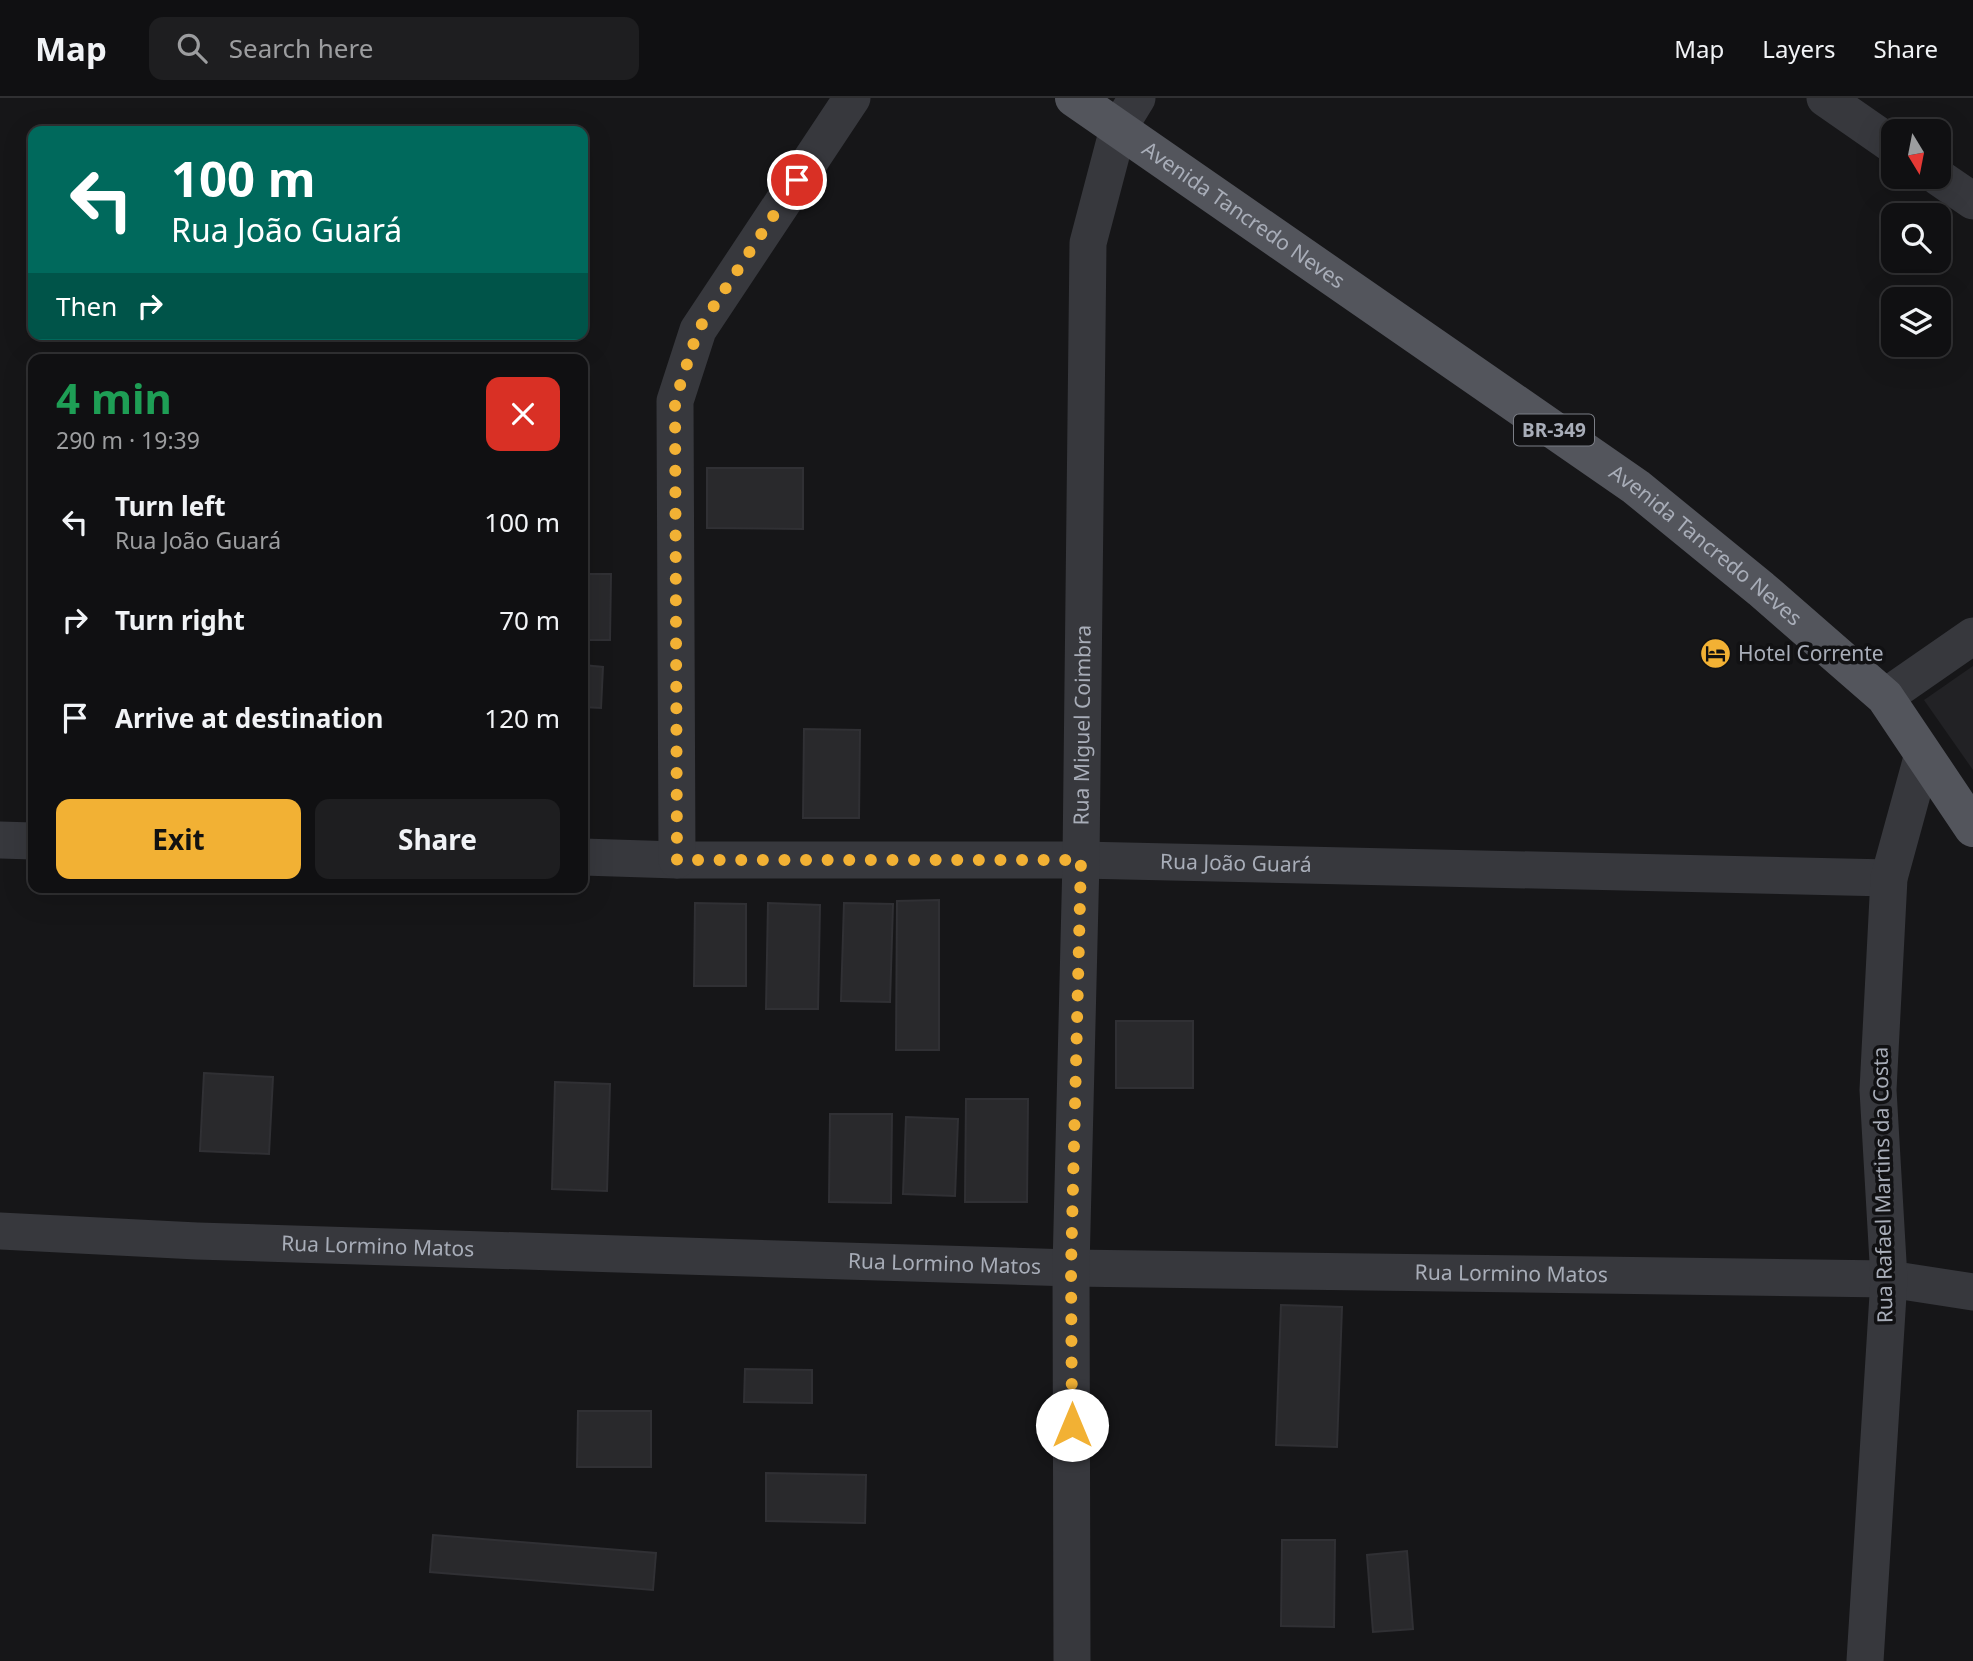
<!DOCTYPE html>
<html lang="en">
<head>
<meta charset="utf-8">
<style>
	:root { --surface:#101012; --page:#1e1e20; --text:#f1f3f6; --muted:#9c9d9f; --line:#303032; --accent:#f2b134 }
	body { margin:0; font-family:"Noto Sans",sans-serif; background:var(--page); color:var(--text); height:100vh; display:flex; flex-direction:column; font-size:26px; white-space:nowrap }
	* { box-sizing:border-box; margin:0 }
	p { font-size:23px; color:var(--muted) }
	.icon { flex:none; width:38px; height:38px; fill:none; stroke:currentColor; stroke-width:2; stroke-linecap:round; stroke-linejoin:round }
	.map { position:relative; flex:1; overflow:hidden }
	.drawer { position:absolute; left:28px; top:256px; width:560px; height:539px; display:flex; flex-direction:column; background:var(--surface); border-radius:14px; box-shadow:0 7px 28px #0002,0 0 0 2px var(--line) }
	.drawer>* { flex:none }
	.banner { position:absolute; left:28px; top:28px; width:560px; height:214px; border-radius:14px; box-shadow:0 7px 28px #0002,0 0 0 2px var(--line); background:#00695c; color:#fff; overflow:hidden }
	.needle { width:46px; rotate:170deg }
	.tools { position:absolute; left:1881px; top:21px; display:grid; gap:14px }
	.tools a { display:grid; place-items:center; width:70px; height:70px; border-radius:14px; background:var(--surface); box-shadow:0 7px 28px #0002,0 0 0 2px var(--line); font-size:35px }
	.pin { position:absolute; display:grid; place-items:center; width:60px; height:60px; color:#fff; margin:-30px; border:4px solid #fff; border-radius:50%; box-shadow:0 2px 7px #0007 }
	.me { position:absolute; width:77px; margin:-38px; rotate:0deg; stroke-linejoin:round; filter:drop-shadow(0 0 5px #0008) }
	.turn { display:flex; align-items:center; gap:24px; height:147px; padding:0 28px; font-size:32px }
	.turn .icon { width:91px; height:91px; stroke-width:2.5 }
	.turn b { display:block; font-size:49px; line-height:60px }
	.then { display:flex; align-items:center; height:66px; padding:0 28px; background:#0003; gap:14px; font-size:26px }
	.round { display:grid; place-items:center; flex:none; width:74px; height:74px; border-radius:14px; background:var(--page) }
	.summary { display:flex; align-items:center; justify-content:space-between; height:119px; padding:0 28px }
	h1 { font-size:42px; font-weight:700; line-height:52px; color:#1e9e55 }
	.action { display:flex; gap:14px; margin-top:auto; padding:14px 28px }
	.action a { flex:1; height:80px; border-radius:14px; background:var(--accent); color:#111; font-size:28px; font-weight:700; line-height:80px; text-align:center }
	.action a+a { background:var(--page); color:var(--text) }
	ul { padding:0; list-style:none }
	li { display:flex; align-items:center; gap:21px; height:98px; padding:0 28px }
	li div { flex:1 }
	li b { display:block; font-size:26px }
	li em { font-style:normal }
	header { display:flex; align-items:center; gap:42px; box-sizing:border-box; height:98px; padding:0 35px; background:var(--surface); border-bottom:2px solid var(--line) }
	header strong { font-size:33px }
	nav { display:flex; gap:38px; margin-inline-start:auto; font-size:24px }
	.search { width:490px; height:63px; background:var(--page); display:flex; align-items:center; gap:18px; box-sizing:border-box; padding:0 24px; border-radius:14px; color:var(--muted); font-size:26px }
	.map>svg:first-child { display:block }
</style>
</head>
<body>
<header>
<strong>Map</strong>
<div class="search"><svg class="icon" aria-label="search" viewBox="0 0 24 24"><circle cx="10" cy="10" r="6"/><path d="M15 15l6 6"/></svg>Search here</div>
<nav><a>Map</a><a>Layers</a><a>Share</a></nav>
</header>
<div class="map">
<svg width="1973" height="1563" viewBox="0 0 1973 1563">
	<rect width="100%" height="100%" fill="#161618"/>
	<!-- built -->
	<path fill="#222225" d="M1973 568V672L1924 602Z"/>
	<!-- building -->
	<g fill="#29292c" stroke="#303034" stroke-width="2">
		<path d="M707 370H803V431L707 430Z"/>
		<path d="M583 476H611L610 542H583Z"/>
		<path d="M583 567 603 569 601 610 583 609Z"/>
		<path d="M804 631 860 632 859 720H803Z"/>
		<path d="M939 802V952H896L897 803Z"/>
		<path d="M695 805 746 806V888H694Z"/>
		<path d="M768 805 820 807 818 911H766Z"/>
		<path d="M844 805 893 806 890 904 841 903Z"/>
		<rect x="1116" y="923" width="77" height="67"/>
		<path d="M204 975 273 979 269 1056 200 1053Z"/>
		<path d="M555 984 610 986 607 1093 552 1091Z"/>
		<path d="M966 1001H1028L1027 1104H965Z"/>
		<path d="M830 1016H892L891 1105 829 1104Z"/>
		<path d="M906 1019 958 1021 955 1098 903 1096Z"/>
		<path d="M1281 1207 1342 1209 1337 1349 1276 1347Z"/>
		<path d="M745 1271 812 1272V1305L744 1304Z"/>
		<path d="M578 1313H651V1369H577Z"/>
		<path d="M766 1375 866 1377 865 1425 766 1423Z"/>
		<path d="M433 1437 656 1455 653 1492 430 1474Z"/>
		<path d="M1282 1442H1335L1334 1529 1281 1528Z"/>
		<path d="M1407 1453 1413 1531 1373 1534 1367 1457Z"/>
	</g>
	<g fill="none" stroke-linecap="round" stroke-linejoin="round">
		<!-- street -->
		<g stroke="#37383d" stroke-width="37">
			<path d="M1825 0 1894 48"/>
			<path d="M1938 79 1973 103"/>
			<path d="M1885 599 1973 538"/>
			<path d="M0 742 33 743"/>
			<path id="s1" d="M583 759 677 762H1081L1889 780"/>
			<path d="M677 762 675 303 698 232 852 0"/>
			<path id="s2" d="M0 1133 197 1143 1071 1170 1889 1181 1973 1194"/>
			<path id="s3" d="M1072 1563 1071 1170 1081 762 1088 145 1118 31 1137 0"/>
			<path d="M1865 1563 1889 1181 1878 992 1889 780 1923 656"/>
		</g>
		<!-- primary -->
		<path stroke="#53555c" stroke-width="38" id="s4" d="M1074 0 1636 389 1761 491 1885 599 1973 730"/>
	</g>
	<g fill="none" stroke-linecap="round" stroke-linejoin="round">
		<!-- route -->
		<path stroke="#f2b134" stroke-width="12" stroke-dasharray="0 21.6" d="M797 82 698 232 675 303 677 762H1081L1071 1170 1072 1327"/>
	</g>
	<!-- icons -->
	<defs>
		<symbol id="hotel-disc" viewBox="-11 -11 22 22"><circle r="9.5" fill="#f2b134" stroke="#111113"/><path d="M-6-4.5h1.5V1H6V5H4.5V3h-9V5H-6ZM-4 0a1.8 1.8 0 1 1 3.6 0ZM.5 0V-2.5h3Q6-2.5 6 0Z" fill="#111"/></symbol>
	</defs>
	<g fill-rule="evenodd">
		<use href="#hotel-disc" x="1698" y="538" width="35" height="35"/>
	</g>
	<g text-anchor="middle" stroke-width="7" stroke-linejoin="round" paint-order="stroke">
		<!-- shield labels -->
		<rect fill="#111113" stroke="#7b7e86" stroke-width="2" x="1514" y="316.5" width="80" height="31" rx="5"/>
		<g font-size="19" font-weight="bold" fill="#a8adb8">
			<text x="1554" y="339">BR-349</text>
		</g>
		<!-- street labels -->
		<g font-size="21" fill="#a8adb8" stroke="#111113">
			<text dy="7" stroke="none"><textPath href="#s4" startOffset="206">Avenida Tancredo Neves</textPath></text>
			<text dy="7" stroke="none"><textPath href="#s4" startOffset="774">Avenida Tancredo Neves</textPath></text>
			<text dy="7" stroke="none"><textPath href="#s3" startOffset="936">Rua Miguel Coimbra</textPath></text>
			<text dy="7" stroke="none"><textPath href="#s1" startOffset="653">Rua João Guará</textPath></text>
			<text transform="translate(1883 1087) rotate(-91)" y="7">Rua Rafael Martins da Costa</text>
			<text dy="7" stroke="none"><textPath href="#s2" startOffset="378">Rua Lormino Matos</textPath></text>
			<text dy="7" stroke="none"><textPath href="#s2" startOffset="945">Rua Lormino Matos</textPath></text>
			<text dy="7" stroke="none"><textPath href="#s2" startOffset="1512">Rua Lormino Matos</textPath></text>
		</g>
		<!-- poi labels -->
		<g font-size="21" fill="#a8adb8" stroke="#111113" text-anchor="start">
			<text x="1738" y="563">Hotel Corrente</text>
		</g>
	</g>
</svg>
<div class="tools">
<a><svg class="needle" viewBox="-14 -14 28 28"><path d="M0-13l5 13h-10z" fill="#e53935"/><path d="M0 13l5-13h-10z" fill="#9c9d9f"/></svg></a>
<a><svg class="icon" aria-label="search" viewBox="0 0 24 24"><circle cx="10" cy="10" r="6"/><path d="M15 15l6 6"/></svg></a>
<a><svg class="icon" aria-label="layers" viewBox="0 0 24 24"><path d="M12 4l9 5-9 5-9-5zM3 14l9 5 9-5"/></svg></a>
</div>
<div class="pin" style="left:797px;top:82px;background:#d93025"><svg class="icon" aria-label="arrive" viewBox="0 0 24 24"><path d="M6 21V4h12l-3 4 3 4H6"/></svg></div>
<svg class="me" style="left:1072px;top:1327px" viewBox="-20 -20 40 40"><circle r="19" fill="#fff"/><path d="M0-13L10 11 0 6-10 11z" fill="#f2b134"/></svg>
<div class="banner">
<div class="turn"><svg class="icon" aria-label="left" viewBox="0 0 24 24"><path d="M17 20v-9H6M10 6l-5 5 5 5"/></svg><div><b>100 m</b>Rua João Guará</div></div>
<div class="then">Then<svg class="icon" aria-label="right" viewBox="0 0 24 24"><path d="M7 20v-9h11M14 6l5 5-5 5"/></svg></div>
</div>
<section class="drawer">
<div class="summary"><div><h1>4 min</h1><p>290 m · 19:39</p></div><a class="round" style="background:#d93025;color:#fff"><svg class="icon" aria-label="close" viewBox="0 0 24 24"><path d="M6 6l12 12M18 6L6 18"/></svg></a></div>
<ul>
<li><svg class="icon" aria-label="left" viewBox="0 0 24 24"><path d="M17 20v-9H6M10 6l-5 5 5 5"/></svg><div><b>Turn left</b><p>Rua João Guará</p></div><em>100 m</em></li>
<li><svg class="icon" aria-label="right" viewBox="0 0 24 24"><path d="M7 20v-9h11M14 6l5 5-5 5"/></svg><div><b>Turn right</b></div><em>70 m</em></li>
<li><svg class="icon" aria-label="arrive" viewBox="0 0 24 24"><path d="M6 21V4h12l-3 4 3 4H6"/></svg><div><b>Arrive at destination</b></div><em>120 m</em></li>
</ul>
<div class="action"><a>Exit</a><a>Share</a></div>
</section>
</div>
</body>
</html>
